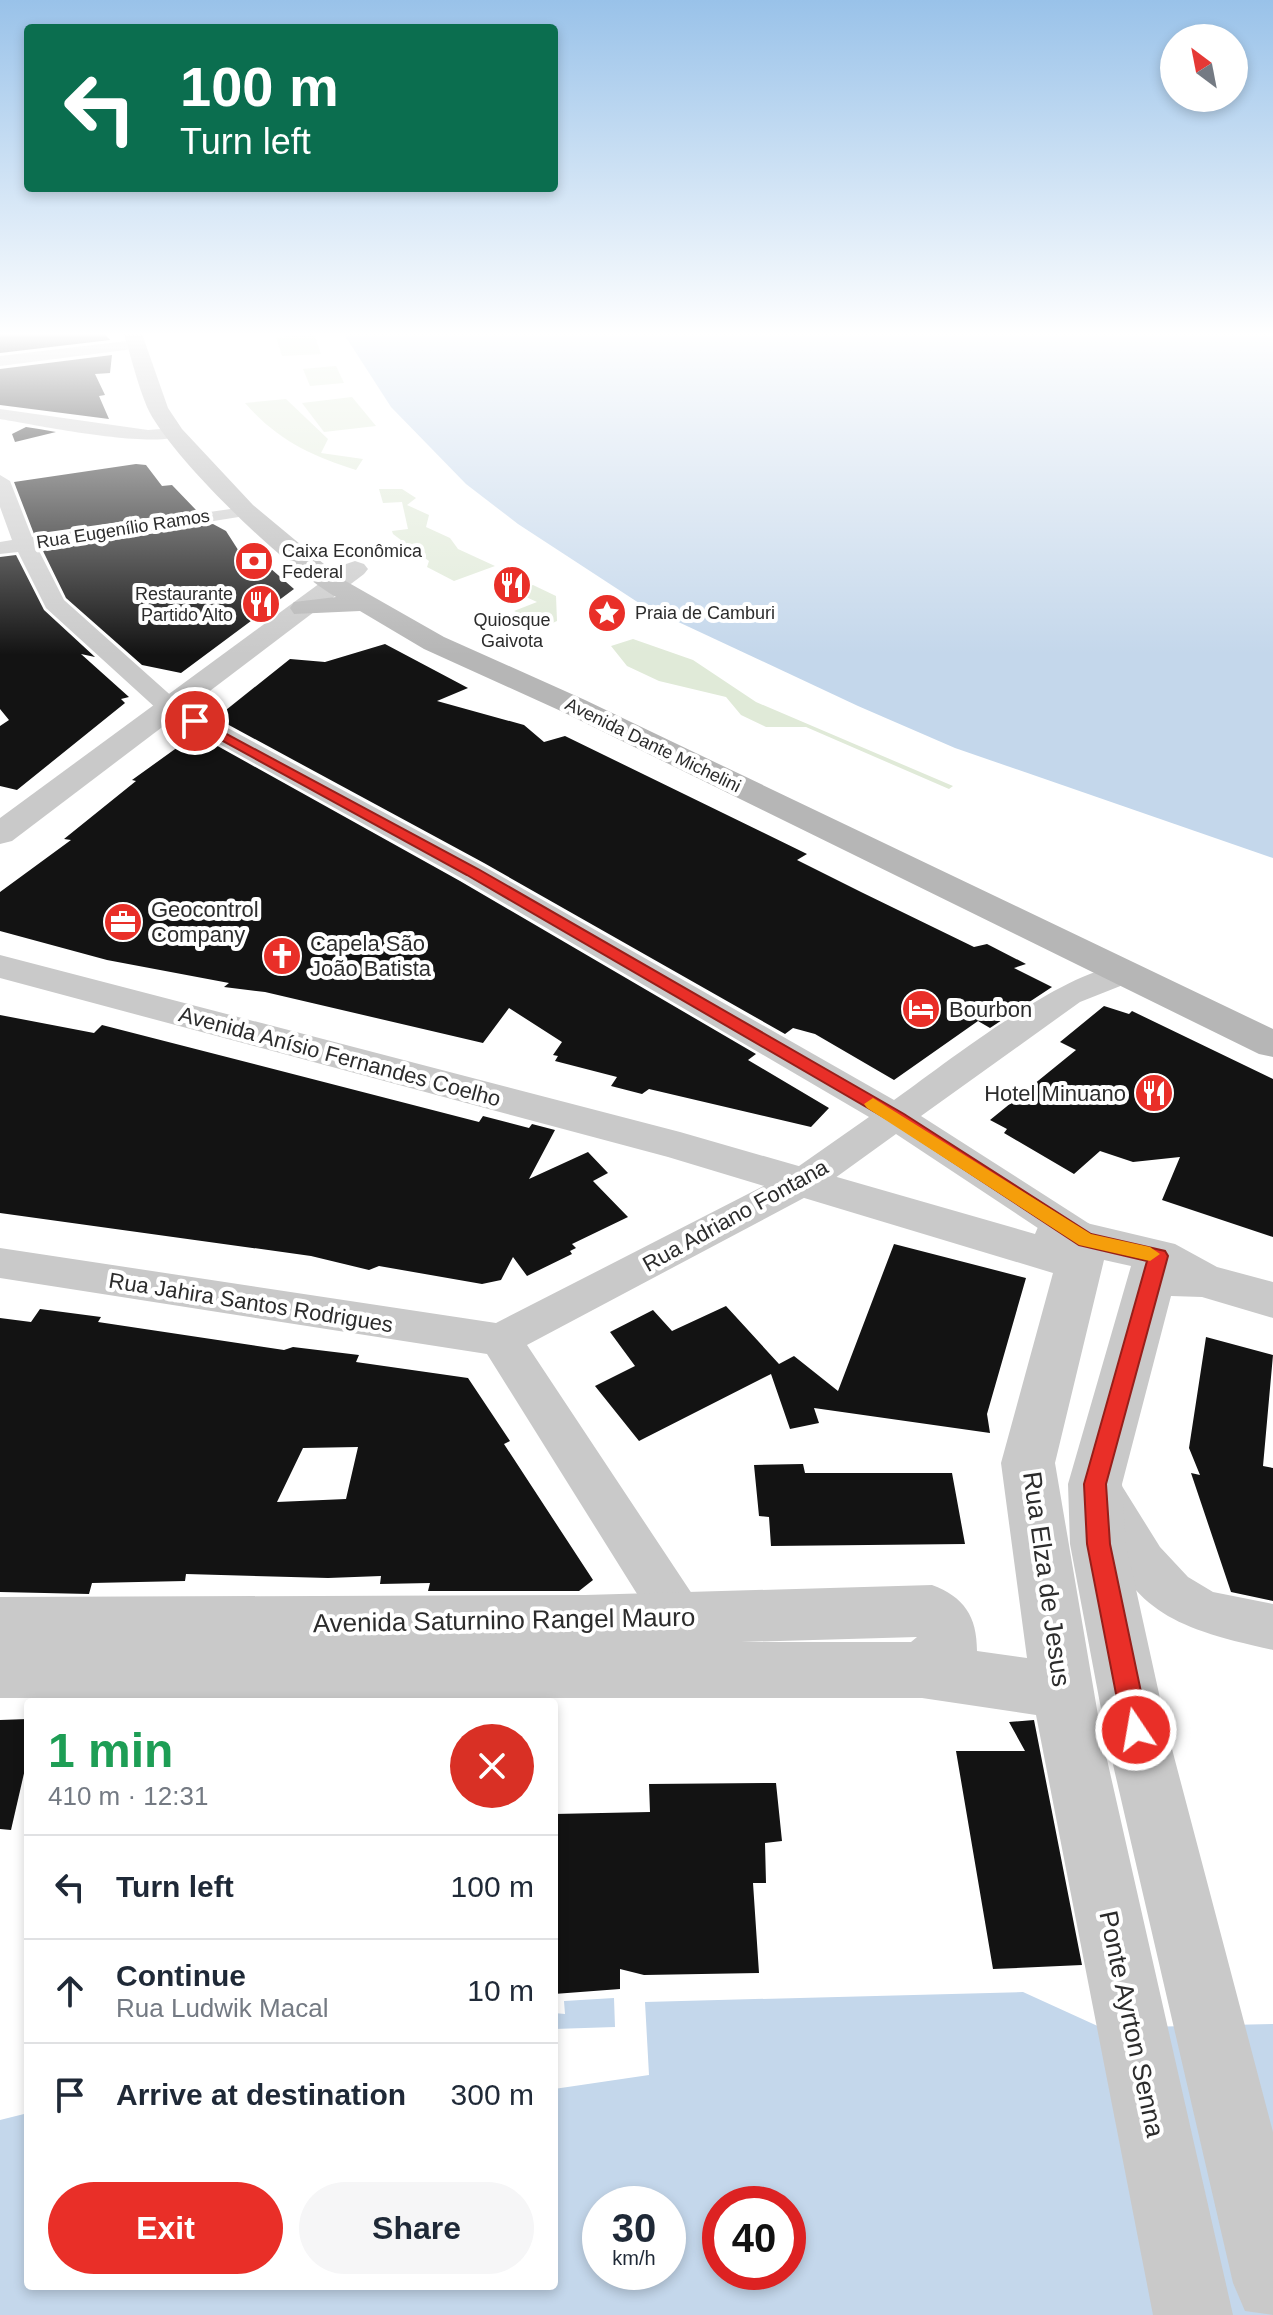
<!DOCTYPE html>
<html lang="en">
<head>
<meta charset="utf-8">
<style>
	:root { --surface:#fff; --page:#f6f6f7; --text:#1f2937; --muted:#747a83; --line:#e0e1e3; --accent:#e92f28 }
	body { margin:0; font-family:Helvetica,sans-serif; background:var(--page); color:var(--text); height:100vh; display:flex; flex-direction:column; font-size:30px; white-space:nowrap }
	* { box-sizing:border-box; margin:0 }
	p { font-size:26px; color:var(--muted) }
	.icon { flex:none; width:44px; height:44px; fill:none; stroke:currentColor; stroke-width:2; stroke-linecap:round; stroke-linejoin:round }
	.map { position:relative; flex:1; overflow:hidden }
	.details { position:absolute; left:24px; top:1698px; width:534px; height:592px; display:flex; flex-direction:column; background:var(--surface); border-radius:8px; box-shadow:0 4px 12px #0003 }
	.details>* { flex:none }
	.banner { position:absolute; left:24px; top:24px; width:534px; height:168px; border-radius:8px; box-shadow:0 4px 12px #0003; background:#0b6e4f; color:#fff; overflow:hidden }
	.needle { width:52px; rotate:328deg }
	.controls { position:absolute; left:1160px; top:24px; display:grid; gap:16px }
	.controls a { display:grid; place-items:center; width:88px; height:88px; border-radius:50%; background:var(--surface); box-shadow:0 4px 12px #0003; font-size:40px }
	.speed { position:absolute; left:582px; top:2186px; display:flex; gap:16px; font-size:40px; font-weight:700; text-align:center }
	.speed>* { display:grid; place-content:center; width:104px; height:104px; border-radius:50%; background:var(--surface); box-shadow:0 4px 12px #0003; line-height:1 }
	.speed small { font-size:20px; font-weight:400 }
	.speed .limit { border:12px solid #d22; background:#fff; color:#111 }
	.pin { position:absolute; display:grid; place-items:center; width:68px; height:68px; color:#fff; margin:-34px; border:4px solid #fff; border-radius:50%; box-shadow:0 2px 8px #0007 }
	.me { position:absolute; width:88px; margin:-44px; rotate:348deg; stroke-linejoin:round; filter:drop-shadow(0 0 6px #0008) }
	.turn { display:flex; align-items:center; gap:28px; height:168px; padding:0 24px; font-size:36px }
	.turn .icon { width:104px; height:104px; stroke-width:2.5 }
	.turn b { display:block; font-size:56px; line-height:68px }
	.round { display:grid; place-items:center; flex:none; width:84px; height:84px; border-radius:42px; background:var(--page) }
	.headline { display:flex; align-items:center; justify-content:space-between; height:136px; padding:0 24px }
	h1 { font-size:48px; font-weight:700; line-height:60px; color:#1e9e55 }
	.primary-button { display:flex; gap:16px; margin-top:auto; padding:16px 24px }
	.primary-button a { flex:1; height:92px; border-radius:48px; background:var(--accent); color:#fff; font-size:32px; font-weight:700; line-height:92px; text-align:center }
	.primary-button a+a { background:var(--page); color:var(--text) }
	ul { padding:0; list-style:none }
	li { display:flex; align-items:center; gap:24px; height:104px; padding:0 24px; border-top:2px solid var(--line) }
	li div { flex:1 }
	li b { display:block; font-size:30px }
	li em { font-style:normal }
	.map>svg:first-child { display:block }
</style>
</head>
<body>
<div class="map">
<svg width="1273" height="2315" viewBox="0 0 1273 2315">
	<rect width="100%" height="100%" fill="#fff"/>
	<!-- green -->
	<g fill="#e0ead8">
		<path d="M314 334 321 354 282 356 276 337Z"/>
		<path d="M336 366 344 383 310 386 303 369Z"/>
		<path d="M352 397 376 426 324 432 302 403Z"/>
		<path d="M286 399 328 439 321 453 363 459 356 470C311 456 276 439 245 403Z"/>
		<path d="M379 489H402L416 498 407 505 429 515 426 527 450 538 458 549 495 566 454 581 427 567 429 561 393 534 392 531 408 529 402 502 383 503Z"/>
		<path d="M533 585 556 596 557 621 546 626 514 611 537 602 513 591Z"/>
		<path d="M633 639 693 660 756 702 953 786 949 789 806 727H766L741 715 726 697 659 681 627 666 611 646Z"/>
	</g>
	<!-- water -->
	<g fill="#c4d7eb" fill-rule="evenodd">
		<path d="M342 331H1273V858L955 748 858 706 642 605 518 524 466 484 391 407Z"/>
		<path d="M1023 1992 1102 2028 1273 2024V2315H0V2120L28 2113V2286H554V2089L649 2075 645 2002ZM600 2204H668V2272H600ZM720 2204H788V2272H720Z"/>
		<path d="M614 1998 615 2027 554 2029V2013L565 2014 564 2001Z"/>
	</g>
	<!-- building -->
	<g fill="#131313" fill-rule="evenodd">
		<path d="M0 331H102L110 340 0 353Z"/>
		<path d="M112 355 110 373 95 374 105 395 99 396 109 419 0 405V369Z"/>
		<path d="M26 427 39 429 56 432 15 442 12 434Z"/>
		<path d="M136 464 146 465 162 486 172 485 197 511 34 534 14 482Z"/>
		<path d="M213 524 226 531 242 556 253 553 294 589 181 673 142 665 66 598 43 551Z"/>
		<path d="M16 555 44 610 95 657 81 654 129 697 121 699 125 703 17 790 0 786V726L9 720 0 709V557Z"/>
		<path d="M385 644 468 688 437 701 524 725 544 742 565 736 807 854 797 860 861 892 974 947 987 944 1026 964 1014 968 1052 987 990 1028 978 1021 894 1080 815 1034 793 1028 785 1034 484 863 216 718 290 659 325 662Z"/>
		<path d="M196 734 460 881 756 1054 748 1060 829 1108 811 1127 649 1089 642 1094 611 1086 617 1077 555 1061 558 1056 553 1055 562 1042 509 1008 483 1043 265 992 224 987 229 983 107 960 0 931V892L71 840 64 839 136 781 132 780Z"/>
		<path d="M1104 1006 1129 1014 1132 1011 1273 1079V1237L1162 1200 1180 1157 1133 1162 1100 1151 1074 1174 1004 1133 1007 1129 990 1120 1076 1050 1060 1042Z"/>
		<path d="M0 1015 94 1033 102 1025 479 1122 483 1116 529 1128 532 1124 555 1130 529 1179 588 1152 608 1173 593 1181 628 1217 572 1244 576 1248 570 1251 572 1254 527 1276 513 1257 501 1280 482 1284 379 1266 369 1270 311 1256 0 1213Z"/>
		<path d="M894 1244 1026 1278 987 1414 990 1433 814 1408 819 1423 790 1429 771 1374 639 1441 595 1386 635 1366 610 1332 653 1310 672 1331 726 1306 779 1364 794 1356 838 1391Z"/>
		<path d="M40 1309 101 1317 98 1322 284 1350 293 1347 359 1355 356 1362 468 1378 510 1441 504 1444 593 1580 579 1591H428L430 1583 380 1584 381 1576 328 1578 186 1574 185 1581 92 1583 89 1594 0 1592V1318L31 1322ZM358 1447 346 1499 277 1502 303 1448Z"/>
		<path d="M1206 1337 1273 1355 1263 1466 1273 1468V1601L1231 1592 1191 1473 1200 1475 1189 1448Z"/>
		<path d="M803 1464 805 1473H952L965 1544 771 1546 769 1517 759 1516 754 1465Z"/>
		<path d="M28 1719V1756L11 1830 0 1829V1720Z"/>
		<path d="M1034 1720 1082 1965 993 1969 956 1751H1025L1009 1722Z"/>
		<path d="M776 1783 782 1841 765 1843 766 1883H753L759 1973 644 1975 620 1969V1989L554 1994V1814L650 1812 649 1784Z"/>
	</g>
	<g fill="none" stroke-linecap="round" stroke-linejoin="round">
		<!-- minor -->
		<g fill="#c9c9c9" fill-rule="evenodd">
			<path d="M135 340 143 345 141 348 0 366V356Z"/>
			<path d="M0 409 148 430 174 428 183 433C165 452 31 424 0 419Z"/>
			<path d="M0 475 10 481 32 537 252 506 255 510 252 514 245 516 38 549 64 600 176 700 483 866 894 1100C940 1068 1082 954 1133 967L1138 974 1133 981 1080 1002 921 1116 1099 1230 1105 1240 1099 1250 1085 1254 1071 1250 896 1134 817 1191 527 1345 710 1621 718 1637 710 1653 692 1660 674 1653 487 1354 0 1278V1248L496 1323 789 1173 869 1117 461 878 158 710 46 608 18 552 0 554V542L12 540 0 507Z"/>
			<path d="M1100 1472 1117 1478 1160 1547 1188 1577 1213 1592 1273 1604V1650C1150 1623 1133 1605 1076 1492L1083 1478Z"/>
		</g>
		<!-- tertiary -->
		<g fill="#c9c9c9" fill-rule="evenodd">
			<path d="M355 561 364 564 368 569 364 574 12 841 0 844V818L346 564Z"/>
			<path d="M0 955 680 1132 1035 1234 1041 1220 1057 1216 1175 1244 1217 1267 1273 1282V1318L1202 1297 1171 1296 1122 1484 1126 1544 1167 1730 1273 2132V2315L1245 2311 1233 2283 1105 1730 1070 1544 1068 1484 1131 1266 1104 1260 1055 1463 1101 1733 1233 2315H1153L1036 1715 922 1698H0V1597L585 1595 932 1585C964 1597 977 1616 977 1651L1027 1658 1001 1463 1053 1273 668 1157 0 978ZM917 1637 911 1642H741Z"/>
		</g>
		<!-- secondary -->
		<path fill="#b6b6b6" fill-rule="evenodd" d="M123 331H141L168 408 182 429 253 505 342 579 444 637 585 700 1273 1029V1057L1259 1054 563 712 424 649 360 611 294 614 290 608 294 602 336 597C288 570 169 456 147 407 137 383 131 356 123 331Z"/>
	</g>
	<!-- sky -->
	<linearGradient id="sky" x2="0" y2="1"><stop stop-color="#99c2e9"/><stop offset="0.51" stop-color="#fff"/><stop offset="1" stop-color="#fff" stop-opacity="0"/></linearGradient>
	<rect width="1273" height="655" fill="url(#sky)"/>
	<!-- route -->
	<path fill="#e92f28" stroke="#971f1a" stroke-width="2" d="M195 717 478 869 904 1114 1091 1234 1165 1251 1168 1256 1106 1484 1110 1544 1149 1730 1145 1738 1136 1742 1127 1738 1123 1730 1087 1544 1084 1484 1147 1261 1079 1245 892 1122 467 875 190 723 189 721Z"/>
	<!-- slow -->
	<path fill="#f59e0b" d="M873 1098 1091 1234 1150 1247 1160 1254 1150 1261 1079 1245 867 1108 864 1104Z"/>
	<!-- icons -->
	<defs>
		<symbol id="bank-disc" viewBox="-11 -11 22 22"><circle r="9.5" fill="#e92f28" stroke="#fff"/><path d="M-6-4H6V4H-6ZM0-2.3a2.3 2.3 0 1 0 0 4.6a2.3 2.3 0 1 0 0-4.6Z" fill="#fff"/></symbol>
		<symbol id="restaurant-disc" viewBox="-11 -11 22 22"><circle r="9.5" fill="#e92f28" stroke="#fff"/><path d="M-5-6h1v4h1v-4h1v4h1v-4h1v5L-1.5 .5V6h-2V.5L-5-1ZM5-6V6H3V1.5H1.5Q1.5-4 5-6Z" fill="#fff"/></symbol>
		<symbol id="sight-disc" viewBox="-11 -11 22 22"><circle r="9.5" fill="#e92f28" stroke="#fff"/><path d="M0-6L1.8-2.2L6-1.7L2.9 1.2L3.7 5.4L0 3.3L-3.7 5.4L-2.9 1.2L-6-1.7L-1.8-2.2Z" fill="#fff"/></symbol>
		<symbol id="office-disc" viewBox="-11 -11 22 22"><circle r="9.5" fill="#e92f28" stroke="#fff"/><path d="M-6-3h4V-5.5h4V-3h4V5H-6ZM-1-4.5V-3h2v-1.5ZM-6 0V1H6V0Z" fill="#fff"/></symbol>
		<symbol id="church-disc" viewBox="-11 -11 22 22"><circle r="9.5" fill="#e92f28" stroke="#fff"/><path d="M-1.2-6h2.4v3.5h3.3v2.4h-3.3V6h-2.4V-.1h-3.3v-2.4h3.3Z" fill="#fff"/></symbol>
		<symbol id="hotel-disc" viewBox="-11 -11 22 22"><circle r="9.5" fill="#e92f28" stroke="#fff"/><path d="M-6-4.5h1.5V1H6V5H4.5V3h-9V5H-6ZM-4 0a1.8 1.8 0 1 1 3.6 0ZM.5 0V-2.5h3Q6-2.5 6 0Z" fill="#fff"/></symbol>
	</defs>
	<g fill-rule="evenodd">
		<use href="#bank-disc" x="232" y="539" width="44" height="44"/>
		<use href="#restaurant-disc" x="490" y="563" width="44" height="44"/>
		<use href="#restaurant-disc" x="239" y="582" width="44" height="44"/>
		<use href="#sight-disc" x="585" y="591" width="44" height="44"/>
		<use href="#office-disc" x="101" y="900" width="44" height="44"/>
		<use href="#church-disc" x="260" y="934" width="44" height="44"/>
		<use href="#hotel-disc" x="899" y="987" width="44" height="44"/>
		<use href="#restaurant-disc" x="1132" y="1071" width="44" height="44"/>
	</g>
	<g text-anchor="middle" stroke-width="8" stroke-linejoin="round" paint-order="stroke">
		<!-- far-street labels -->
		<g font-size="18" fill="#2c2c2c" stroke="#fff">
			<text transform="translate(123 529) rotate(-9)" y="6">Rua Eugenílio Ramos</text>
			<text transform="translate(653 745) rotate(26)" y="6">Avenida Dante Michelini</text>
		</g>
		<!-- far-poi labels -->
		<g font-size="18" fill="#2c2c2c" stroke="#fff" text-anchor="start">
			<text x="282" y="557">Caixa Econômica<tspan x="282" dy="21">Federal</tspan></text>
			<text x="233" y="600" text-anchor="end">Restaurante<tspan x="233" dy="21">Partido Alto</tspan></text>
			<text x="635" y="619">Praia de Camburi</text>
			<text x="512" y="626" text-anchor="middle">Quiosque<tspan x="512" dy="21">Gaivota</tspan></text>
		</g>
		<!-- poi labels -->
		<g font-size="22" fill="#2c2c2c" stroke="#fff" text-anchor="start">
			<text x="151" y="917">Geocontrol<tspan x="151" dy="25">Company</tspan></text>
			<text x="310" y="951">Capela São<tspan x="310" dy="25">João Batista</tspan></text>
			<text x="949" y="1017">Bourbon</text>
			<text x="1126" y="1101" text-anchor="end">Hotel Minuano</text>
		</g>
		<!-- street labels -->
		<g font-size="22" fill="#2c2c2c" stroke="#fff">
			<text transform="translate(340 1056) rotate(15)" y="8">Avenida Anísio Fernandes Coelho</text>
			<text transform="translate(735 1215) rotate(-29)" y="8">Rua Adriano Fontana</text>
			<text transform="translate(251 1302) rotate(9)" y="8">Rua Jahira Santos Rodrigues</text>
		</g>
		<!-- near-street labels -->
		<g font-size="26" fill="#2c2c2c" stroke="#fff">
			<text transform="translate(1047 1579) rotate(82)" y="9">Rua Elza de Jesus</text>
			<text transform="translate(504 1620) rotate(-1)" y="9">Avenida Saturnino Rangel Mauro</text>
			<text transform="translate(1132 2024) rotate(78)" y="9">Ponte Ayrton Senna</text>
		</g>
	</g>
</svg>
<div class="controls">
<a><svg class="needle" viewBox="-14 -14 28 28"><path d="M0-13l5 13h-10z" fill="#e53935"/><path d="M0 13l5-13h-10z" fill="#747a83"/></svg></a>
</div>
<div class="speed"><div>30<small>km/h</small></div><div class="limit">40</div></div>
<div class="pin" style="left:195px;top:721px;background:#d93025"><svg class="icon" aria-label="arrive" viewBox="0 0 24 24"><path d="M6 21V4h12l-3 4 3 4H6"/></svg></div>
<svg class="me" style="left:1136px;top:1730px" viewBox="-20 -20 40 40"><circle r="17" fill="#e92f28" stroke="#fff" stroke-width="3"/><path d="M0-11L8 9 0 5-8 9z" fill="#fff"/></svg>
<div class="banner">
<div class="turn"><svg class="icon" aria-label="left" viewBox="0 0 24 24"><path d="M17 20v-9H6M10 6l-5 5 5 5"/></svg><div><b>100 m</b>Turn left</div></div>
</div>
<section class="details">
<div class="headline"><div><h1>1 min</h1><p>410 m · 12:31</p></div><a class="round" style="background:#d93025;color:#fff"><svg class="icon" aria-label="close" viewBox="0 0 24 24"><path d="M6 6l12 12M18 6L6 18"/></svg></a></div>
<ul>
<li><svg class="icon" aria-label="left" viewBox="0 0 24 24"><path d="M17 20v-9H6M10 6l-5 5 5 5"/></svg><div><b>Turn left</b></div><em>100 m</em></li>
<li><svg class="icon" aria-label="ahead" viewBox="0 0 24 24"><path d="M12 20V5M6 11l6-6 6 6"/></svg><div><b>Continue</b><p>Rua Ludwik Macal</p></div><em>10 m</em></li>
<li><svg class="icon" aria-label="arrive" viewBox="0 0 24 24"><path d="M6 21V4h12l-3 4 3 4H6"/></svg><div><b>Arrive at destination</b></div><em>300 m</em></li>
</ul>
<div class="primary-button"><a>Exit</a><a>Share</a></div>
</section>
</div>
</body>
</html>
